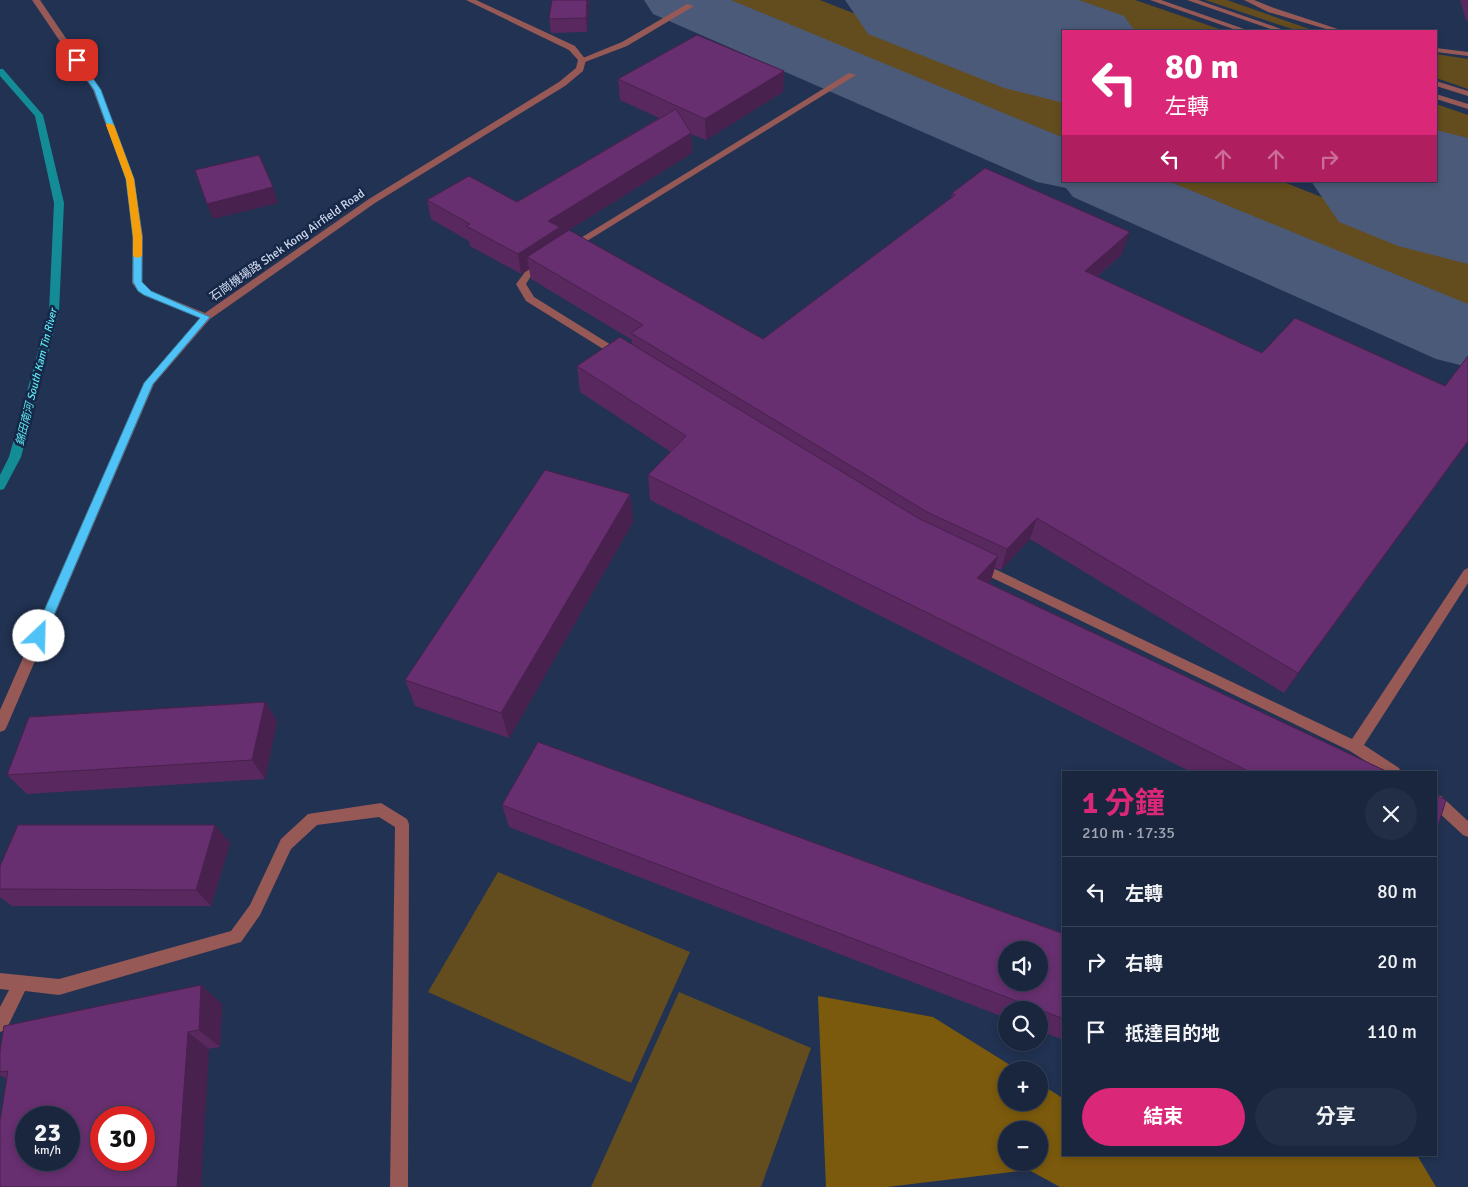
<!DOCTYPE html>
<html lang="zh-TW">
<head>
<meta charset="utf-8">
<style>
	:root { --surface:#19263e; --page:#222e45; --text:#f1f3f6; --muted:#9fa5b0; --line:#374358; --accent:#db2777 }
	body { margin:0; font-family:Signika,"Noto Sans TC",sans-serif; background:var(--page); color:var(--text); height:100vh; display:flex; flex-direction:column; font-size:19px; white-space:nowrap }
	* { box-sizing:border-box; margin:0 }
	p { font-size:16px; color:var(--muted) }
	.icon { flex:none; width:28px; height:28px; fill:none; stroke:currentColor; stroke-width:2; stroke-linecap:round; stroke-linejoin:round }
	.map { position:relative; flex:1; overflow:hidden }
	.side { position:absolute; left:1062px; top:771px; width:375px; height:385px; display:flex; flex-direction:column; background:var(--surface); border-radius:0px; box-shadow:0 2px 8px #0003,0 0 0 1px var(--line) }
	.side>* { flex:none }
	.guide { position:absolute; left:1062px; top:30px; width:375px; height:152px; border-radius:0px; box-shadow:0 2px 8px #0003,0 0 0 1px var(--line); background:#db2777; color:#fff; overflow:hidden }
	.controls { position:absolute; left:998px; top:941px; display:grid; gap:10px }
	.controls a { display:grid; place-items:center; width:50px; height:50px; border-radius:50%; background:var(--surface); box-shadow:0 2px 8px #0003,0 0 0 1px var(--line); font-size:25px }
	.speed { position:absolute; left:15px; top:1106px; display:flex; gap:10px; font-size:25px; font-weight:700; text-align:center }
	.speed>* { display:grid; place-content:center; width:65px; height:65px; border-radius:50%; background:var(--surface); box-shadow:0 2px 8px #0003,0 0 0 1px var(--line); line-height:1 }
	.speed small { font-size:12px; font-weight:400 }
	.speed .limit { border:8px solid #d22; background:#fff; color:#111 }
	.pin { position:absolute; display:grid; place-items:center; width:42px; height:42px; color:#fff; margin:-21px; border-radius:10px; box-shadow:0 2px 8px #0006 }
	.me { position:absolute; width:55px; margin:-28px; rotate:24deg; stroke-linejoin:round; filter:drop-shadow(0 0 4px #0008) }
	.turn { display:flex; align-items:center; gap:18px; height:105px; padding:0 20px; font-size:22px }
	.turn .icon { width:65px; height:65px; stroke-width:2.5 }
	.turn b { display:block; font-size:35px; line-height:42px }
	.lanes { display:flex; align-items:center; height:48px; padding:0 20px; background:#0003; justify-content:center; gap:25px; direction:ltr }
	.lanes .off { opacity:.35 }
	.round { display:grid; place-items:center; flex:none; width:52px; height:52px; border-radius:26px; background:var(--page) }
	.head { display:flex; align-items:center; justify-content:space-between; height:85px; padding:0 20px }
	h1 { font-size:30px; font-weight:700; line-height:38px; color:var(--accent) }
	.cta { display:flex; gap:10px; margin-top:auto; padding:10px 20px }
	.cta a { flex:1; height:58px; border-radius:30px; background:var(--accent); color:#fff; font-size:20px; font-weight:700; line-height:58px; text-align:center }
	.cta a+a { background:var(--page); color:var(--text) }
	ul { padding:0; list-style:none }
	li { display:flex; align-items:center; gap:15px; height:70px; padding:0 20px; border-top:1px solid var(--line) }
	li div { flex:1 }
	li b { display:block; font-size:19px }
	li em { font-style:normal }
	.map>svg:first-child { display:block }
</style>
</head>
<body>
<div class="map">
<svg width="1468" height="1187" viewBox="0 0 1468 1187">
	<rect width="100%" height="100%" fill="#213252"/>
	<!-- green -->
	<g fill="#634c1d">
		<path d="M701 0H820L1064 96V151Z"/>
		<path d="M1016 0H1135L1225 31H1102Z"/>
		<path d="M1205 0H1227L1315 31H1298Z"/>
		<path d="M1436 54 1468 59V89L1436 78Z"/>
		<path d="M1436 104 1468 115V164L1436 153Z"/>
		<path d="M1136 181H1281L1468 255V320Z"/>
		<path d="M498 872 690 952 631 1083 428 992Z"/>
		<path d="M679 992 811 1048 761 1187H591Z"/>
	</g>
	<!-- forest -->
	<path fill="#7b5a0d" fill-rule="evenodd" d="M818 996 933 1017 1018 1070H1006V1102H1039V1083L1064 1099V1155H1417L1436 1187H1060L1029 1170 887 1187H826ZM1006 1130H1039V1162H1006Z"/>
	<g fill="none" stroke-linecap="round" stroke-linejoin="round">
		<!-- stream -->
		<path fill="#148c95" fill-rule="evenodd" d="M0 69H3L43 115 64 203 59 312 21 457 4 489 0 490V475L9 457 49 312 54 203 35 116 0 76Z"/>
		<!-- taxiway -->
		<path fill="#4a5a78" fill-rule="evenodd" d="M644 0H731L1064 138V181H1168L1468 304V367L1436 359 1073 197 1066 188 1037 182 653 14Z"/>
		<!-- runway -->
		<g fill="#4a5a78" fill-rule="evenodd">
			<path d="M845 0H1079L1124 16 1135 31H1064V103L1004 88 868 34Z"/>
			<path d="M1436 130 1468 138V264L1398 246 1339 222 1311 181H1436Z"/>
		</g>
		<!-- lane -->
		<g fill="#965956" fill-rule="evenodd">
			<path d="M1150 0H1161L1250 31H1239Z"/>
			<path d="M1187 0H1198L1287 31H1276Z"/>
			<path d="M1244 0H1254L1274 8 1344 31H1333L1268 12Z"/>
			<path d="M687 4 694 6 627 46 585 62 578 60 622 42Z"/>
			<path d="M1436 48 1468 52V56L1436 52Z"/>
			<path d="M849 73 856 75 574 249 571 250 566 247Z"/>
			<path d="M1436 81 1468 91V96L1436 86Z"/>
			<path d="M1436 94 1468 104V109L1436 99Z"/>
			<path d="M544 261 549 264 547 266 531 276 526 284 534 297 624 353 625 355 624 357H616L526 301 516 284 525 272Z"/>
			<path d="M980 562 1352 739 1464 570 1468 568V583L1364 745 1399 768 1401 772H1383L1350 751 976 570 974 567 976 564Z"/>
			<path d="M1436 795 1441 796 1468 821V837L1463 835 1436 810Z"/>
			<path d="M381 803 407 819 409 824 408 1187H390L395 827 379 817 317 825 291 849 260 915 241 942 59 995 25 991 6 1030 0 1032V1007L9 990 0 989V973L59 979 231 931 250 905 281 839 308 814Z"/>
		</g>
		<!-- street -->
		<path fill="#965956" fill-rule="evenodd" d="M32 0H40L101 90 134 179 143 237 142 283 151 291 205 313 369 199 559 82 576 68 578 60 569 50 466 0H476L575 46 586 60 583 71 565 86 375 203 210 319 154 384 7 726 5 730 0 732V710L144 383 200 318 143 295 138 291 132 283 133 237 126 179 93 90Z"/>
	</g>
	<!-- wall -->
	<g fill="#59285f">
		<path d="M552 0H589V5L587 32 551 33 549 19Z"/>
		<path d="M1460 0H1468V20H1466Z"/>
		<path d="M784 71 783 92 706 140 691 134 692 153 561 235V236L763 339 951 198 952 193 1122 254 1097 277 1262 353 1468 442 1284 693 1030 539 1001 570 995 568 991 580 989 583 1388 772H1191L650 500 648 475 671 452 580 392 577 366 632 344V340L531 279 529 269 521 274 470 246 469 241 431 219 427 200 517 202 659 118 620 100 618 79Z"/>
		<path d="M630 494 633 522 509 738 415 706 405 680Z"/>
		<path d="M265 702 277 721 265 779 27 794 7 775Z"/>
		<path d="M502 805 1064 934V1040L1039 1031V1010H1006V1018L509 827Z"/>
		<path d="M230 843 211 906H12L0 897V866Z"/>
		<path d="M222 1004 220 1047 7 1079 0 1075V1051Z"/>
	</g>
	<!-- shaded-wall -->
	<g fill="#48214e">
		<path d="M587 0H589V5L587 32 586 18Z"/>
		<path d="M784 71 783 92 706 140 705 119Z"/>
		<path d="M691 133 692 153 561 235 562 247 527 257 529 269 521 274 518 254 548 221Z"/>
		<path d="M273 187 278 203 213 219 207 204Z"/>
		<path d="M1130 232 1122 254 1078 293 1085 271Z"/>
		<path d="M1468 441V442L1284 693 1298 673Z"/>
		<path d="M630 494 633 522 509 738 501 713Z"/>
		<path d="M1037 518 1030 539 1001 570 1007 549Z"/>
		<path d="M998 556 991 580 971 602 977 578Z"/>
		<path d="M265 702 277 721 265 779 252 760Z"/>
		<path d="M215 825 230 843 211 906 196 890Z"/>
		<path d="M201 985 222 1004 220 1047 199 1030Z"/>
		<path d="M188 1032 209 1049 201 1187H177Z"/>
	</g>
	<!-- building -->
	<g fill="#672f6f" stroke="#48214e" fill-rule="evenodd">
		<path d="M552 0H587L586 18 549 19Z"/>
		<path d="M697 35 784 71 705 119 618 79Z"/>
		<path d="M676 109 691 133 548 221 560 227 518 254 466 226 470 224 427 200 469 176 517 202Z"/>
		<path d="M259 155 273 187 207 204 195 170Z"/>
		<path d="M985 168 1130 232 1085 271 1262 353 1295 318 1445 386 1468 356V441L1298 673 1037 518 1007 549 927 512 631 333 643 325 527 257 569 230 763 339 955 195 952 193Z"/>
		<path d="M620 337 918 518 998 556 977 578 1388 772H1250L648 475 686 436 577 366Z"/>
		<path d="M545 470 630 494 501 713 405 680Z"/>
		<path d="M265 702 252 760 7 775 29 717Z"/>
		<path d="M538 742 1064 934V1019L502 805ZM1006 950H1039V982H1006Z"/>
		<path d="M1436 795 1446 800 1436 832Z"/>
		<path d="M18 825H215L196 890 0 889V866Z"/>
		<path d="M201 985 199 1030 188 1032 177 1187H0V1121L8 1071 0 1072V1051L4 1026ZM26 1118H69V1160H26ZM101 1118H144V1160H101Z"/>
	</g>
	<!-- route -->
	<path fill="#4fc3f7" stroke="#337fa1" d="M74 58H79L101 90 134 179 142 237V282L151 291 210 317 153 384 45 636 43 639H35L33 636 144 383 200 318 144 295 138 291 133 282V237L126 179 94 90 73 60Z"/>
	<!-- slow -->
	<path fill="#f59e0b" d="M107 123 114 125 134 179 142 237V256L137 258 133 256V237L126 179 106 125Z"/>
	<g text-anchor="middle" stroke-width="5" stroke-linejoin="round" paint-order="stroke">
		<!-- far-water labels -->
		<g font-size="11" font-style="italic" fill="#5ce8f3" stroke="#172747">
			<text transform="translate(36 377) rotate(-76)" y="4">錦田南河 South Kam Tin River</text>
		</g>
		<!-- street labels -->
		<g font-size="12" fill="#d0dbf0" stroke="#172747">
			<text transform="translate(287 245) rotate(-35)" y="4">石崗機場路 Shek Kong Airfield Road</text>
		</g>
	</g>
</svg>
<div class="controls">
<a><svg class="icon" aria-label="sound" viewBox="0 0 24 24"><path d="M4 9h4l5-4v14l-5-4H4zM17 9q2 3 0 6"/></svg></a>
<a><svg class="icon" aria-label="search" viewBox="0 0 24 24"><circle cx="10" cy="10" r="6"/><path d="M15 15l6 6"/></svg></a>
<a>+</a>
<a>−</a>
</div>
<div class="speed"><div>23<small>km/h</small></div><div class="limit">30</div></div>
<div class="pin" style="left:77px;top:60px;background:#d93025"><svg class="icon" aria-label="arrive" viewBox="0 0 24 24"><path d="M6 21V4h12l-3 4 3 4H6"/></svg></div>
<svg class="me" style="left:39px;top:636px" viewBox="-20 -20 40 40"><circle r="19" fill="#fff"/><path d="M0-13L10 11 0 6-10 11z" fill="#4fc3f7"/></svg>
<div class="guide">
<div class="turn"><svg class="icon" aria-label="left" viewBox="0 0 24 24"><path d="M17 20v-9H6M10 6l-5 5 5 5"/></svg><div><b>80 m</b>左轉</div></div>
<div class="lanes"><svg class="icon" aria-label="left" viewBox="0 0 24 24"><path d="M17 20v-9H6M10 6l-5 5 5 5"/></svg><svg class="icon off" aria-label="ahead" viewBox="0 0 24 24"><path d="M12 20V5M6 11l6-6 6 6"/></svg><svg class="icon off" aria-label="ahead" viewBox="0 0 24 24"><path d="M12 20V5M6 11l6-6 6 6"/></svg><svg class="icon off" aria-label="right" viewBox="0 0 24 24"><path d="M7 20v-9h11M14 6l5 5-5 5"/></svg></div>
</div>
<section class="side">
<div class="head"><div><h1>1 分鐘</h1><p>210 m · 17:35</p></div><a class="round"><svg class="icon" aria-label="close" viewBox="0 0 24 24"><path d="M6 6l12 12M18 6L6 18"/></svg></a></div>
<ul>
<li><svg class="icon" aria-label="left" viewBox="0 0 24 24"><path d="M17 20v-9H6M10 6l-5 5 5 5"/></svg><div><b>左轉</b></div><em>80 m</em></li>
<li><svg class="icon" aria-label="right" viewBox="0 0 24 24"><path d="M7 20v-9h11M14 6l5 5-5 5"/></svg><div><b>右轉</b></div><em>20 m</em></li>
<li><svg class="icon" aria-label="arrive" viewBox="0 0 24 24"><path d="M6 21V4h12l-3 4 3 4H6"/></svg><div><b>抵達目的地</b></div><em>110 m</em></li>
</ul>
<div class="cta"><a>結束</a><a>分享</a></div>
</section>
</div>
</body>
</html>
